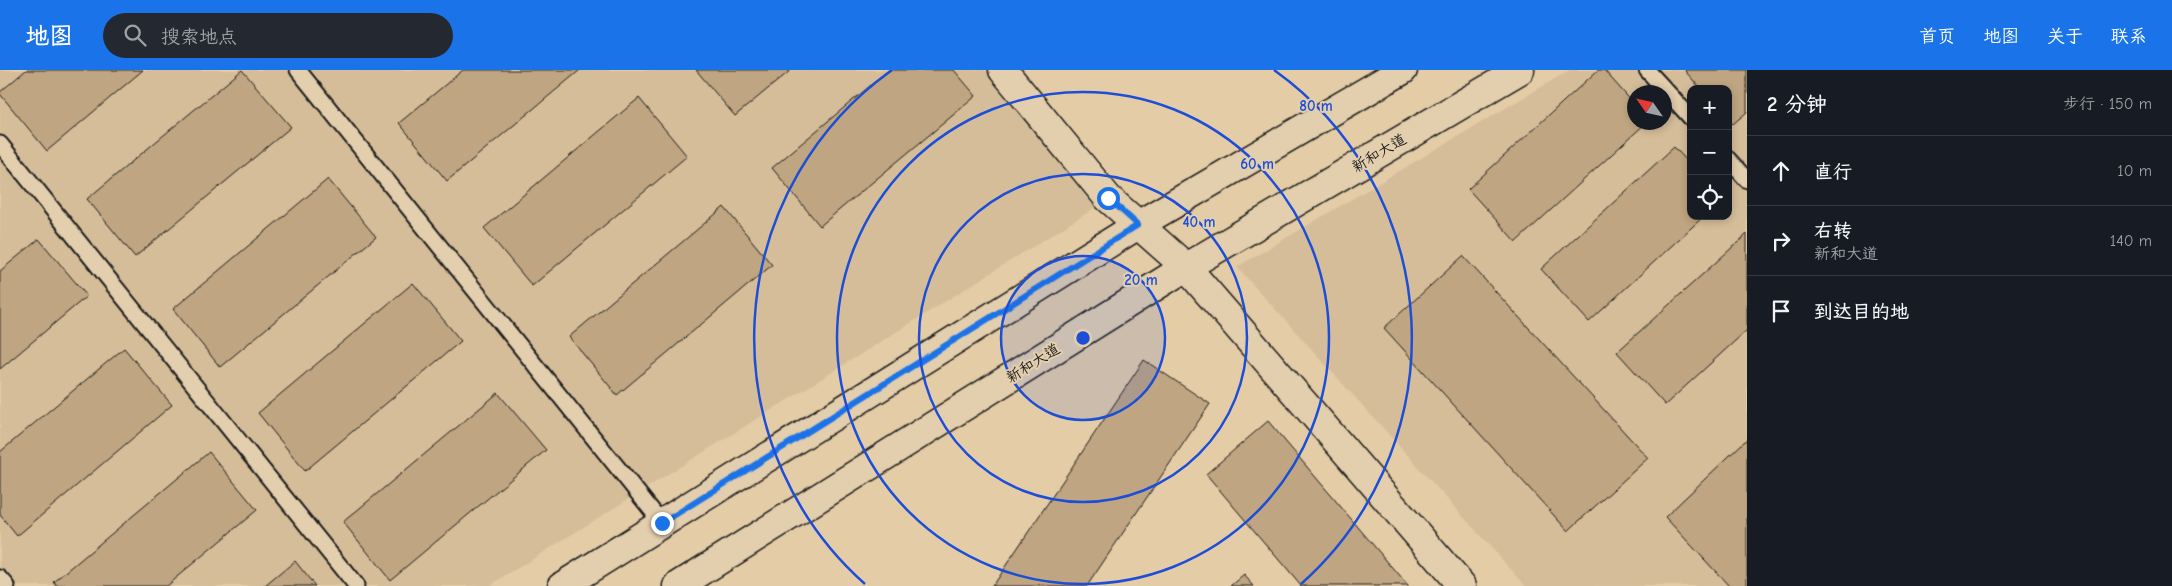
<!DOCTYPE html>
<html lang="zh">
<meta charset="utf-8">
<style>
:root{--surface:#171b24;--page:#242831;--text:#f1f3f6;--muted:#9ea1a6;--line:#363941;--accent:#1a73e8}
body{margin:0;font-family:"Comic Neue","LXGW WenKai TC",sans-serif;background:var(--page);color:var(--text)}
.controls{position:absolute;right:15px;top:15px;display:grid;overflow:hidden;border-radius:10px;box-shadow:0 2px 8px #0003}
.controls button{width:45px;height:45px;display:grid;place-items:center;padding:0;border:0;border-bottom:1px solid var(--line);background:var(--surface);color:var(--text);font:25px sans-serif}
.compass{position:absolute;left:1627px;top:15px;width:45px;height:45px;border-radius:50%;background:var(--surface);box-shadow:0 2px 8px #0003;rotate:304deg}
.stop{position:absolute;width:15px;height:15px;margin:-11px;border:4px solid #1a73e8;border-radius:50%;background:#fff}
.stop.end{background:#1a73e8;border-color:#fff;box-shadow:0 1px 5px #0008}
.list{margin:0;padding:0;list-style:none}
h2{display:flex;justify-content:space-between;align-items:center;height:65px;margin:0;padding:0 20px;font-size:21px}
h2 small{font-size:16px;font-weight:400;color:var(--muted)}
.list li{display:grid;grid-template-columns:32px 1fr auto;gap:15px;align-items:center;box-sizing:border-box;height:70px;padding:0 20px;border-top:1px solid var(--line)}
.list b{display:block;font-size:19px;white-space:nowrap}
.list p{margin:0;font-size:16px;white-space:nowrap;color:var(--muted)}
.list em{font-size:16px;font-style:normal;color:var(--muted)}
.icon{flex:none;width:28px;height:28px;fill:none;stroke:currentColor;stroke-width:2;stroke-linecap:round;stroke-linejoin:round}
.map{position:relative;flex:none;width:1747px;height:516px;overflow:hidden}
header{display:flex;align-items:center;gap:30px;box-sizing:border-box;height:70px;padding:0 25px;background:var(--accent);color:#fff}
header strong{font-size:24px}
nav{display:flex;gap:28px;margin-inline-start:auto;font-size:18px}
.search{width:350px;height:45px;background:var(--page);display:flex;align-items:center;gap:12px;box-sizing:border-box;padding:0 18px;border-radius:28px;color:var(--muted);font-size:19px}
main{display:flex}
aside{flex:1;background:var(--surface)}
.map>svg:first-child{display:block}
</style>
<header>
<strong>地图</strong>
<div class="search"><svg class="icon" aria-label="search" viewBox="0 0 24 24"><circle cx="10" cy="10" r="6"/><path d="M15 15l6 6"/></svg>搜索地点</div>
<nav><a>首页</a><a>地图</a><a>关于</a><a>联系</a></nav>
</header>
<main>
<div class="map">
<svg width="1747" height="516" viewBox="0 0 1747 516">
<rect width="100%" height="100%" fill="#e4cca7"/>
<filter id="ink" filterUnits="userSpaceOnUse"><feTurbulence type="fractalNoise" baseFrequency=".02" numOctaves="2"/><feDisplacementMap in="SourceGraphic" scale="10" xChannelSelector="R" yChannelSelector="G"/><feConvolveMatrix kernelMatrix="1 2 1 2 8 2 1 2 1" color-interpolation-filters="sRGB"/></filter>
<g filter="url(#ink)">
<path fill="#d5bd99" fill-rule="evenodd" d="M0,0H985L1098,136L489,516H0Z
M1570,0H1747V516H1526L1237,197ZM1691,19H1728V146H1691ZM1634,22H1664V52H1634Z"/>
<path fill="#bfa581" stroke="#1c1c1c" d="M26,0H143L47,81L0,24V22Z
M242,0L291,57L135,187L87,129Z
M463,0H580L447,111L399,53Z
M696,0H791L735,46Z
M889,0H954L976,26L820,156L772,98Z
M1598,0H1604L1634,34V52H1647L1516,172L1468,119Z
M1686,0H1747V42L1733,54L1728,49V19H1701L1685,1Z
M639,28L687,86L532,216L484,158Z
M1674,77L1691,95V146H1704L1589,252L1541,199Z
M328,109L376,167L220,297L173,239Z
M724,137L772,195L617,325L569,267Z
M1747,164V260L1665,335L1617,282Z
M39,169L87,226L0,299V201Z
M1463,186L1648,388L1568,461L1384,258Z
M413,213L461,271L305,401L258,343Z
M124,278L172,335L17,466L0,445V382Z
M1144,290L1210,334L1087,516H992Z
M498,323L546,380L390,510L343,452Z
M1268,351L1408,516H1301L1206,404Z
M1747,369V516H1729L1665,447Z
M209,382L257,440L166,516H57L54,512Z
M295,491L315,516H265Z
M1244,505L1254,516H1231Z"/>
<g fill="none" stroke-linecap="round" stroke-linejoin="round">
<defs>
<path id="lane" d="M298,0L662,453
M1647,0L1691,48
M0,74L356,516
M1728,89L1747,110
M0,508L7,516"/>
<path id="street" d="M1003,0L1108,128L1186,197L1462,516"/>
<path id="secondary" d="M562,516L1138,155L1403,0
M678,516L1186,197L1520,0"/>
</defs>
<use href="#lane" stroke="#1c1c1c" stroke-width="19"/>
<use href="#street" stroke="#1c1c1c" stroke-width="31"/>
<use href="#secondary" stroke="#1c1c1c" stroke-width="31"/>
<use href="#lane" stroke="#e3cead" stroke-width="15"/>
<use href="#street" stroke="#e3cead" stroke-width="28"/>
<use href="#secondary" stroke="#e3cead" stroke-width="28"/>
</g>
</g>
<g fill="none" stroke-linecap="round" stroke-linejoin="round" filter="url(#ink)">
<path stroke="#1a73e8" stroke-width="6" d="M662,453L1138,155L1108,128"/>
</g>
<circle cx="1083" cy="268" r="82" fill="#1d4ed8" fill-opacity=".12"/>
<g fill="none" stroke="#1d4ed8" stroke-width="2.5">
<circle cx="1083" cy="268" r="82"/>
<circle cx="1083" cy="268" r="164"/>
<circle cx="1083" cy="268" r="246"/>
<path d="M865 514A329 329 0 0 1 892 0M1274 0A329 329 0 0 1 1301 514"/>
</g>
<g text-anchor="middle" stroke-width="4" stroke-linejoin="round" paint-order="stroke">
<g font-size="15" fill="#1c1c1c" stroke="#e3cead">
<text transform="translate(1379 83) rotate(-31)" y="5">新和大道</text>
<text transform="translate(1033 293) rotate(-32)" y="5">新和大道</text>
</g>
</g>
<circle cx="1083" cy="268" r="8" fill="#1d4ed8" stroke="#e3cead" stroke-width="2.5"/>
<g font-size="15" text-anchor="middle" font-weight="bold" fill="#1d4ed8" stroke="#e3cead" stroke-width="4" stroke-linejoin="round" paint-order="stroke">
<text x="1316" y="41">80 m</text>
<text x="1257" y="99">60 m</text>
<text x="1199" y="157">40 m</text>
<text x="1141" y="215">20 m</text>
</g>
</svg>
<div class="controls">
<button>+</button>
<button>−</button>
<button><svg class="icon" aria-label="locate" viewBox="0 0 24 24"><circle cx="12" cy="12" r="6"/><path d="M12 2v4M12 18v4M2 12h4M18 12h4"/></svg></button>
</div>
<svg class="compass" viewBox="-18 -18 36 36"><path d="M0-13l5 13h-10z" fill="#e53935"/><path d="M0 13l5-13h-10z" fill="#9ea1a6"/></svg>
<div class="stop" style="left:1108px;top:128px"></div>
<div class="stop end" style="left:662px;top:453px"></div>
</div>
<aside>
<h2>2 分钟<small>步行 · 150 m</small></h2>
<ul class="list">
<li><svg class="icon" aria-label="ahead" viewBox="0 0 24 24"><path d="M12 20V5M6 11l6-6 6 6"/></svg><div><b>直行</b></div><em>10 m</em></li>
<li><svg class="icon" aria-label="right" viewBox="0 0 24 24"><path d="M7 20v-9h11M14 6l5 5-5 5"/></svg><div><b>右转</b><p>新和大道</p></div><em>140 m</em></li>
<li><svg class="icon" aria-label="arrive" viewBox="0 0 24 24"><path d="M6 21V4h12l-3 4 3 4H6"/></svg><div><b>到达目的地</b></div></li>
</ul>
</aside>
</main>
